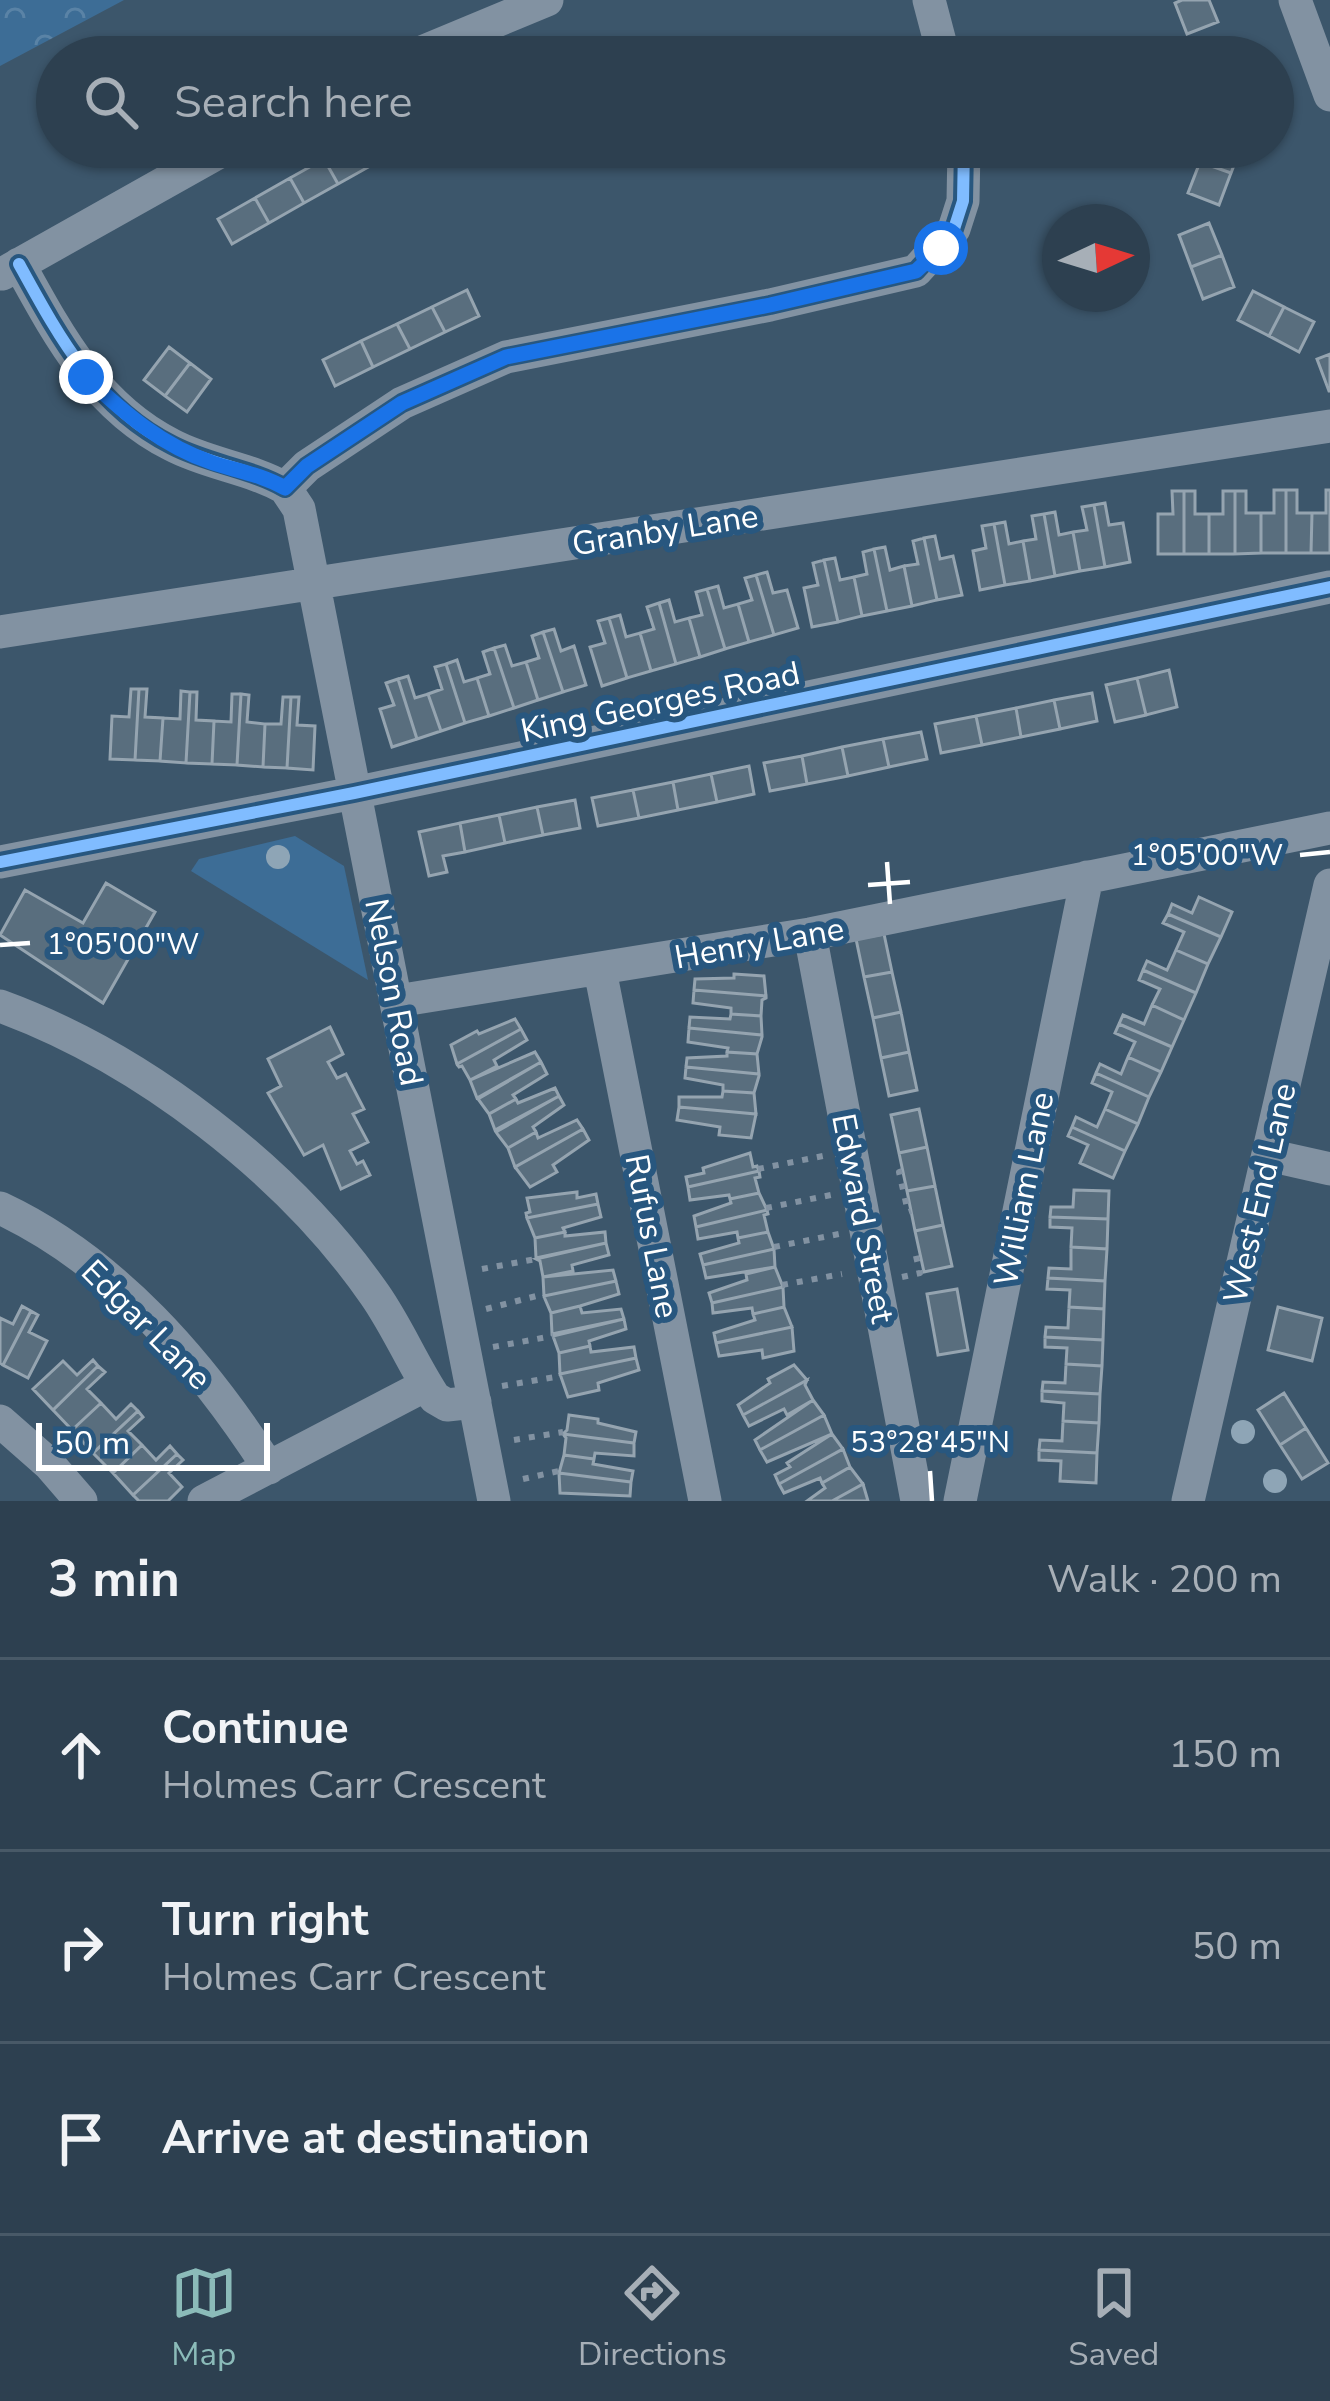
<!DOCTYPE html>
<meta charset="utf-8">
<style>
:root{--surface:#2d4050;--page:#354757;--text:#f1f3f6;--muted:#a7afb7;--line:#485967;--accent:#8bbbb9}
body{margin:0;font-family:"Nunito Sans",sans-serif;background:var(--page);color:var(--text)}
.compass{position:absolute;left:1042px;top:204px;width:108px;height:108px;border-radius:50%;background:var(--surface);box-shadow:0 3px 9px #0004;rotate:86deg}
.scale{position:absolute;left:36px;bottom:30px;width:234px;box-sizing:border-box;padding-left:12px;border:6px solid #fff;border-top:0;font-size:33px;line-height:42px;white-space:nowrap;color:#fff;-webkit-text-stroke:9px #28577f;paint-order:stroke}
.stop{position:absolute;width:36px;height:36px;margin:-27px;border:9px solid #1a73e8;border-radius:50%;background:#fff}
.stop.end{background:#1a73e8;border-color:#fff;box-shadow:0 3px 12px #0008}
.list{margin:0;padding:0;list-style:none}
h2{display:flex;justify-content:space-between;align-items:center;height:156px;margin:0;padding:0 48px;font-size:51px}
h2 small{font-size:39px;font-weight:400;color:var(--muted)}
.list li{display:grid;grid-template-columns:78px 1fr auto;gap:36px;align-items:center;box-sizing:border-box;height:192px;padding:0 48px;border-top:3px solid var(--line)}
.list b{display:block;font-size:45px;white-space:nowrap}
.list p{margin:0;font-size:39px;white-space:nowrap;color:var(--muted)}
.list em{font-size:39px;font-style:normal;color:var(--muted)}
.icon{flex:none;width:66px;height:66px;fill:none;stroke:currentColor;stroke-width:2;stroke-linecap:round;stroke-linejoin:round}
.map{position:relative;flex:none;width:1330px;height:1501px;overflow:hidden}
.search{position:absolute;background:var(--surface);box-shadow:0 3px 9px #0004;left:36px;right:36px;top:36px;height:132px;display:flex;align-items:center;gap:30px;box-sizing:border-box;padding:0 42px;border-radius:66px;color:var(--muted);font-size:45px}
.sheet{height:732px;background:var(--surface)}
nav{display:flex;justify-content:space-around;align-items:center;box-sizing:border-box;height:168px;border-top:3px solid var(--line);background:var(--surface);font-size:33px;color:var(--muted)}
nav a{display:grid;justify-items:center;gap:6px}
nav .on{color:var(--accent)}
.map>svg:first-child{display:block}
</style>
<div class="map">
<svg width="1330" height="1501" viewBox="0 0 1330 1501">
<defs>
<pattern id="forest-crowns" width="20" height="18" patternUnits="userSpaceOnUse" patternTransform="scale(3)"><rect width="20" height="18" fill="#3d6d96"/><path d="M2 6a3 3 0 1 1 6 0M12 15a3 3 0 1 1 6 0" fill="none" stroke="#5a83a6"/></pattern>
</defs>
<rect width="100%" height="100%" fill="#3c566b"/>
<path fill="#3d6d96" d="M295,836L344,866L368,980L191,871L199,859Z"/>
<path fill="url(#forest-crowns)" d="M0,0H124L0,66Z"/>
<path fill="#596e7e" stroke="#95a4b0" stroke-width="3" d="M1182,0H1209L1218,22L1187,34L1175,3Z
M1233,39L1240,57H1205L1203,51Z
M346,147H362L372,165L338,184L324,159Z
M1206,147H1241L1231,173L1200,162Z
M324,159L338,184L304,203L290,178Z
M1200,162L1231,173L1219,205L1188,193Z
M290,178L304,203L269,223L255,198Z
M255,198L269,223L232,244L218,219Z
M1209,223L1222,255L1191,267L1179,235Z
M1222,255L1234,287L1203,299L1191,267Z
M467,290L479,316L445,332L432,307Z
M1253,291L1284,307L1269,336L1238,320Z
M432,307L445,332L410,349L397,324Z
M1284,307L1314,322L1299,352L1269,336Z
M397,324L410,349L373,367L361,341Z
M361,341L373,367L335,386L323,360Z
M169,347L190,363L165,396L144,380Z
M1330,354V391H1329L1317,359Z
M190,363L211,379L187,412L165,396Z
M1274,490H1286V553H1261V513H1274Z
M1286,490H1297V513H1312L1311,553H1286Z
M1326,490H1330V553H1311L1312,513H1326Z
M1172,491H1184V554H1158V514H1173Z
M1184,491H1195V514H1209V554H1184Z
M1223,491H1235V554H1209V514H1223Z
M1235,491H1246V513H1261V553L1235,554Z
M1105,503L1109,525L1123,523L1130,562L1105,567L1094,505Z
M1094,505L1105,567L1080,571L1073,532L1087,530L1082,507Z
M1055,512L1059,535L1073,532L1080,571L1055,576L1044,514Z
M1044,514L1055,576L1030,581L1023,541L1036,539L1032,516Z
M1005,522L1009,544L1023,541L1030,581L1005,585L994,524Z
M994,524L1005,585L980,590L973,551L986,548L982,526Z
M935,536L940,559L953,556L962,595L937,600L924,538Z
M924,538L937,600L912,606L904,566L918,564L913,541Z
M885,547L890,570L904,566L912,606L887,611L874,549Z
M874,549L887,611L862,616L854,577L867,574L863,552Z
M835,558L840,580L854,577L862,616L838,622L824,560Z
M824,560L838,622L812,627L804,588L818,585L813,563Z
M767,572L773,593L787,590L798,628L774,635L756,575Z
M756,575L774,635L749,642L738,604L752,600L745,578Z
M718,586L724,608L738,604L749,642L725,649L707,589Z
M707,589L725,649L700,657L689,618L702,615L696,592Z
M669,600L675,622L689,618L700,657L676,664L659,603Z
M659,603L676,664L651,671L640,633L654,629L647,607Z
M620,615L626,637L640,633L651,671L627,678L609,618Z
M609,618L627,678L602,686L590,647L605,643L598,621Z
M554,629L561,651L574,646L586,685L563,692L543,632Z
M543,632L563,692L538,700L526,662L539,658L532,636Z
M505,645L512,666L526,662L538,700L514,708L494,648Z
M494,648L514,708L489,716L477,678L490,674L483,652Z
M457,660L464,682L477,678L489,716L465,723L446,664Z
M446,664L465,723L441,731L428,694L442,689L435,667Z
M1169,670L1177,707L1146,715L1137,678Z
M408,676L415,698L428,694L441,731L417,739L398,679Z
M1137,678L1146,715L1115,722L1106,685Z
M398,679L417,739L392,747L380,709L394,705L386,683Z
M131,689H139L135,760L110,759L112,716L129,717Z
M139,689H147L145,717L163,718L160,761L135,760Z
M181,691L190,692L186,763L160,761L163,718L180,719Z
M190,692H197L196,720L214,721L212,764L186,763Z
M1092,693L1097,721L1060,729L1054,700Z
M232,694H241L237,765L212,764L214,721L231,722Z
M241,694L249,695L247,722L265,724L263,767L237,765Z
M283,697H291L287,768L263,767L265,724H281Z
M291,697H299L297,725L315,726L313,770L287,768Z
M1054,700L1060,729L1021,737L1016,708Z
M1016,708L1021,737L982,745L976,716Z
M976,716L982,745L941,753L935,724Z
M921,732L927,759L889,767L883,739Z
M883,739L889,767L848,776L842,747Z
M842,747L848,776L807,784L802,756Z
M802,756L807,784L770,791L764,763Z
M749,766L754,794L717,802L711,774Z
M711,774L717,802L678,810L673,782Z
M673,782L678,810L639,818L633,790Z
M633,790L639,818L598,826L592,798Z
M575,800L580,828L543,835L537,807Z
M537,807L543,835L505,843L499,815Z
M499,815L505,843L465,852L460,823Z
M460,823L465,852L443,856L447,872L429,876L419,832Z
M106,883L155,912L103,1003L0,935L25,890L83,923Z
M1199,897L1232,912L1221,937L1168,914L1172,904L1192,913Z
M1168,914L1221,937L1208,964L1176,950L1184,932L1163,923Z
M884,934L892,972L864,977L856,939Z
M1176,950L1208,964L1196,993L1143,970L1147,961L1167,970Z
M1143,970L1196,993L1184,1020L1152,1005L1160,989L1139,980Z
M892,972L901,1012L873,1018L864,977Z
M734,974L764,976L766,996L694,990L695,979L734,978Z
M694,990L766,996V998L762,1000L761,1016L731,1014V1008L693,1003Z
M1152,1005L1184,1020L1172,1047L1119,1024L1123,1015L1144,1024Z
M901,1012L909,1052L881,1058L873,1018Z
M731,1014L761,1016L762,1035L689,1028L690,1017L730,1019Z
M515,1019L521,1029L457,1064L451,1045L477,1031L479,1034Z
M1119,1024L1172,1047L1161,1072L1128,1057L1135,1042L1115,1033Z
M330,1027L343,1054L328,1062L337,1078L346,1074L364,1109L353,1114L368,1142L350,1151L357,1164L363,1161L370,1175L341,1189L323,1145L304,1155L268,1093L281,1086L268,1059Z
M689,1028L762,1035V1037L757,1054L727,1052L728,1048L688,1042Z
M521,1029L527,1040L494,1060L497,1066L470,1080L462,1066L459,1067L457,1064Z
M535,1052L541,1062L477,1098L470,1080Z
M727,1052L757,1054L759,1074L686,1067L687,1058L727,1056Z
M909,1052L917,1090L889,1096L881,1058Z
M1128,1057L1161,1072L1149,1097L1096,1073L1100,1064L1121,1074Z
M541,1062L547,1074L513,1095L516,1099L489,1114L478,1099Z
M686,1067L759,1074V1076L754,1093L723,1091V1085L685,1078Z
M1096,1073L1149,1097L1138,1124L1105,1109L1112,1092L1092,1083Z
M555,1088L559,1096L495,1130L489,1114L516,1099L518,1103Z
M723,1091L754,1093L756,1114L679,1107V1097H722Z
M559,1096L564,1105L533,1127L536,1132L508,1148L498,1135L496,1132Z
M679,1107L756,1114L751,1138L719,1135L720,1127L677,1120Z
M919,1109L927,1147L899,1153L891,1115Z
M1105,1109L1138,1124L1125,1151L1072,1127L1076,1117L1097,1127Z
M577,1120L583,1129L515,1167L508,1148L536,1132L538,1138Z
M1072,1127L1125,1151L1113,1178L1080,1163L1088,1145L1068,1136Z
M583,1129L589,1140L553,1165L557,1172L530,1187L515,1167Z
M927,1147L935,1186L907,1191L899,1153Z
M750,1153L753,1167L757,1166L759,1171L688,1187L686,1177L704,1173L703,1168Z
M759,1171L760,1177L755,1178L759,1193L730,1199L729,1195L690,1200L688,1187Z
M935,1186L943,1225L915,1231L907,1191Z
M1074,1190L1109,1191L1108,1219L1050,1217L1051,1207H1073Z
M577,1192V1198L596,1194L598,1204L527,1218L526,1213L530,1212L527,1198Z
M759,1193L767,1210L696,1227L694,1216L731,1203L730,1199Z
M598,1204L601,1217L563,1228L565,1232L535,1238L527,1218Z
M767,1210L768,1214L764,1215L768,1232L738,1238L737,1232L698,1239L696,1227Z
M1050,1217L1108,1219L1107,1249L1071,1247L1072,1228L1050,1227Z
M943,1225L952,1266L924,1272L915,1231Z
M565,1232V1236L605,1232L606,1243L536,1258L535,1238Z
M768,1232L774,1249L703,1265L700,1254L739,1243L738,1238Z
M606,1243L609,1255L572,1265L573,1271L543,1277L540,1261L536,1259Z
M1071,1247L1107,1249L1105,1281L1048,1278L1049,1268L1071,1269Z
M774,1249L775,1267L706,1278L703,1265Z
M775,1267L783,1287L712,1303L709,1293L747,1280L746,1274Z
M613,1270L616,1281L544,1296L543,1277Z
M1048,1278L1105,1281L1104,1309L1069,1307L1070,1290L1047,1289Z
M616,1281L619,1294L580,1306L551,1313L545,1299L544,1296Z
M783,1287L784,1307L753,1314L752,1308L713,1313L712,1303Z
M957,1289L968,1350L938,1355L927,1294Z
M22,1306L31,1311L3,1365L0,1363V1318L13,1324Z
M580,1306L582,1313L621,1309L624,1319L552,1334L551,1313Z
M784,1307L792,1327L716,1343L714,1333L755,1320L753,1314Z
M1069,1307L1104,1309L1103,1340L1045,1337L1046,1327L1068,1328Z
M1278,1307L1322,1318L1312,1361L1268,1350Z
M31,1311L38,1315L29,1332L47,1341L28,1378L3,1365Z
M624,1319L626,1329L589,1341L590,1346L559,1353L553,1336Z
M792,1327L794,1351L763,1358L762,1350L719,1356L716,1343Z
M1045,1337L1103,1340L1102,1366L1066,1364L1067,1348L1045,1347Z
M590,1346L591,1352L634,1347L636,1358L560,1374L559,1353Z
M636,1358L639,1370L598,1383L599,1390L568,1397L560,1374Z
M93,1360L98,1366L53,1410L33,1389L63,1361L77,1375Z
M1066,1364L1102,1366L1100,1394L1042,1391L1043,1382L1065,1383Z
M794,1365L807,1380L743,1415L738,1405L770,1383L768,1379Z
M98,1366L105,1372L87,1389L101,1403L72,1430L53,1410Z
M807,1380L805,1385L813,1400L787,1415L784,1409L749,1426L743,1415Z
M1042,1391L1100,1394L1099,1423L1063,1421L1064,1403L1042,1401Z
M1284,1393L1306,1428L1280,1445L1258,1410Z
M813,1400L824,1415L760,1450L755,1440Z
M101,1403L116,1419L131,1404L138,1411L93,1453L72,1430Z
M138,1411L143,1417L128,1431L142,1445L113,1473L93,1453Z
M569,1415L598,1419V1423L636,1432L634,1443L563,1434L567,1430Z
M824,1415L832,1434L767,1462L760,1450Z
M1063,1421L1099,1423L1097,1453L1039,1450L1040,1440L1062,1441Z
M1306,1428L1328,1463L1302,1479L1280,1445Z
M563,1434L634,1443V1456L595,1453L594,1459L564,1455L566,1438Z
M832,1434L843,1449L779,1484L775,1475L790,1467L787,1463Z
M142,1445L156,1460L170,1446L177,1454L133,1495L113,1473Z
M843,1449L850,1467L822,1483L820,1478L784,1493L779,1484Z
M1039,1450L1097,1453L1096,1483L1060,1481L1061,1461L1039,1460Z
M177,1454L183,1460L169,1473L182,1487L168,1501H139L133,1495Z
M564,1455L594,1459L593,1464L633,1471L631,1482L559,1473Z
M850,1467L863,1484L832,1501H807L825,1488L822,1483Z
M559,1473L631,1482L630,1496L560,1493Z
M863,1484L868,1501H832Z"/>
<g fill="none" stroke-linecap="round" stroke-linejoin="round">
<path stroke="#8292a2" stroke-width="6" stroke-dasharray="6 9" stroke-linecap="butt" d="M758,1169L823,1156
M902,1171L899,1172L908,1212L911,1211
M766,1208L831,1195
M774,1247L839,1234
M482,1269L536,1259
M902,1277L920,1273L915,1252L919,1251
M782,1285L842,1274
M486,1309L544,1294
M493,1347L553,1336
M502,1386L561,1376
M514,1440L563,1432
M523,1479L559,1471"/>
<path stroke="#8292a2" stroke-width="33" d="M929,0L944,57
M1295,0L1330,95
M410,57L547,0
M19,264C58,335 96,407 172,445C208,464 250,468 285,488L307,466L402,403L506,357L770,305L916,271L954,229L963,201L964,147
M2,274L228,147
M285,488L299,509L494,1501
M0,632L1330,426
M0,862L354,793L1330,587
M810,934L917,1501
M600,970L705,1501
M397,1001L810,934L1330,828
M0,1006C142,1058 289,1171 375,1295C398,1328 413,1365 435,1398L447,1405L475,1402
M1268,1155L1330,1169
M0,1208C115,1262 201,1363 269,1468
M0,1421L49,1464L81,1501
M204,1501L426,1385
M960,1501L1087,877
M1188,1501L1330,885"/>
<defs>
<path id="cycleway" d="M19,264C58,335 96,407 172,445C208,464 250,468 285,488L307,466L402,403L506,357L770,305L916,271L954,229L963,201L964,147
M0,862L354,793L1330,587"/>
</defs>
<use href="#cycleway" stroke="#28577f" stroke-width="20"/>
<use href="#cycleway" stroke="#80bcff" stroke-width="12"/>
</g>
<g fill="#8ea5b6">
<circle cx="278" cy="857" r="12"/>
<circle cx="1243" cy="1432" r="12"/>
<circle cx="1275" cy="1481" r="12"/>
</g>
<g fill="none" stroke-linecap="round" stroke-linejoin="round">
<path stroke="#1a73e8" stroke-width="15" d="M86,377C124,413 162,446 213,463C238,471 262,475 285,488L307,466L402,403L506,357L770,305L916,271L941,248"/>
</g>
<path fill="none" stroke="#fff" stroke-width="4.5" d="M1300,855L1330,852M887,862L890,904M868,885L910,882M0,945L30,943M930,1471L932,1501"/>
<g text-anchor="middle" stroke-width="12" stroke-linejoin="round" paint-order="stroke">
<g font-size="33" fill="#fff" stroke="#28577f">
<text transform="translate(665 529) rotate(-9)" y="12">Granby Lane</text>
<text transform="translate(660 701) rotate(-12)" y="12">King Georges Road</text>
<text transform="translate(759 942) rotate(-10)" y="12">Henry Lane</text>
<text transform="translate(395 992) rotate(79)" y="12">Nelson Road</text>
<text transform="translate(1023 1189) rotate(-79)" y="12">William Lane</text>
<text transform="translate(1259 1193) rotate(-77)" y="12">West End Lane</text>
<text transform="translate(864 1218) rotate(79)" y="12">Edward Street</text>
<text transform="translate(653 1236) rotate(79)" y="12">Rufus Lane</text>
<text transform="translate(147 1324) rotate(45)" y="12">Edgar Lane</text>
</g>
</g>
<g font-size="30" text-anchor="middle" fill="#fff" stroke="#28577f" stroke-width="12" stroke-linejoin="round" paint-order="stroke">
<text x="1207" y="865">1°05'00"W</text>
<text x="123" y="954">1°05'00"W</text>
<text x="930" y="1452">53°28'45"N</text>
</g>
</svg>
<svg class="compass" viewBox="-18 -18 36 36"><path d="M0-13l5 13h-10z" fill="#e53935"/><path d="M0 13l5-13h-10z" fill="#a7afb7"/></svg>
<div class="scale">50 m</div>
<div class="stop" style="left:941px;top:248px"></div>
<div class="stop end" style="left:86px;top:377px"></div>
<div class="search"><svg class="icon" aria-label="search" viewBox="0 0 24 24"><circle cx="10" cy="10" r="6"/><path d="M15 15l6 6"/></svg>Search here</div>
</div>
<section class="sheet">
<h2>3 min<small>Walk · 200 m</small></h2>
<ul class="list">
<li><svg class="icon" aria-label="ahead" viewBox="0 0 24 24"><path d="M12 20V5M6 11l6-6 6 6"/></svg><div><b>Continue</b><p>Holmes Carr Crescent</p></div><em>150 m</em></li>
<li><svg class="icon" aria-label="right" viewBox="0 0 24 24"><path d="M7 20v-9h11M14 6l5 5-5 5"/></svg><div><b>Turn right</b><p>Holmes Carr Crescent</p></div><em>50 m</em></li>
<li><svg class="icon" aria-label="arrive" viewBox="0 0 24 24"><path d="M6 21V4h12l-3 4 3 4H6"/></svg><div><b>Arrive at destination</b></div></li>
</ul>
</section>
<nav>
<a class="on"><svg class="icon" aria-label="map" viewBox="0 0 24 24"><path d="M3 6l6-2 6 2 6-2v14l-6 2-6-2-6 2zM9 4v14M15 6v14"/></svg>Map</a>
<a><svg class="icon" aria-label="directions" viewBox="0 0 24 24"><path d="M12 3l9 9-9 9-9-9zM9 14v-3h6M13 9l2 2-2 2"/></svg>Directions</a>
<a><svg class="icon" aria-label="saved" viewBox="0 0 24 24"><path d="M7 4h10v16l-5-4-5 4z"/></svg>Saved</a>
</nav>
